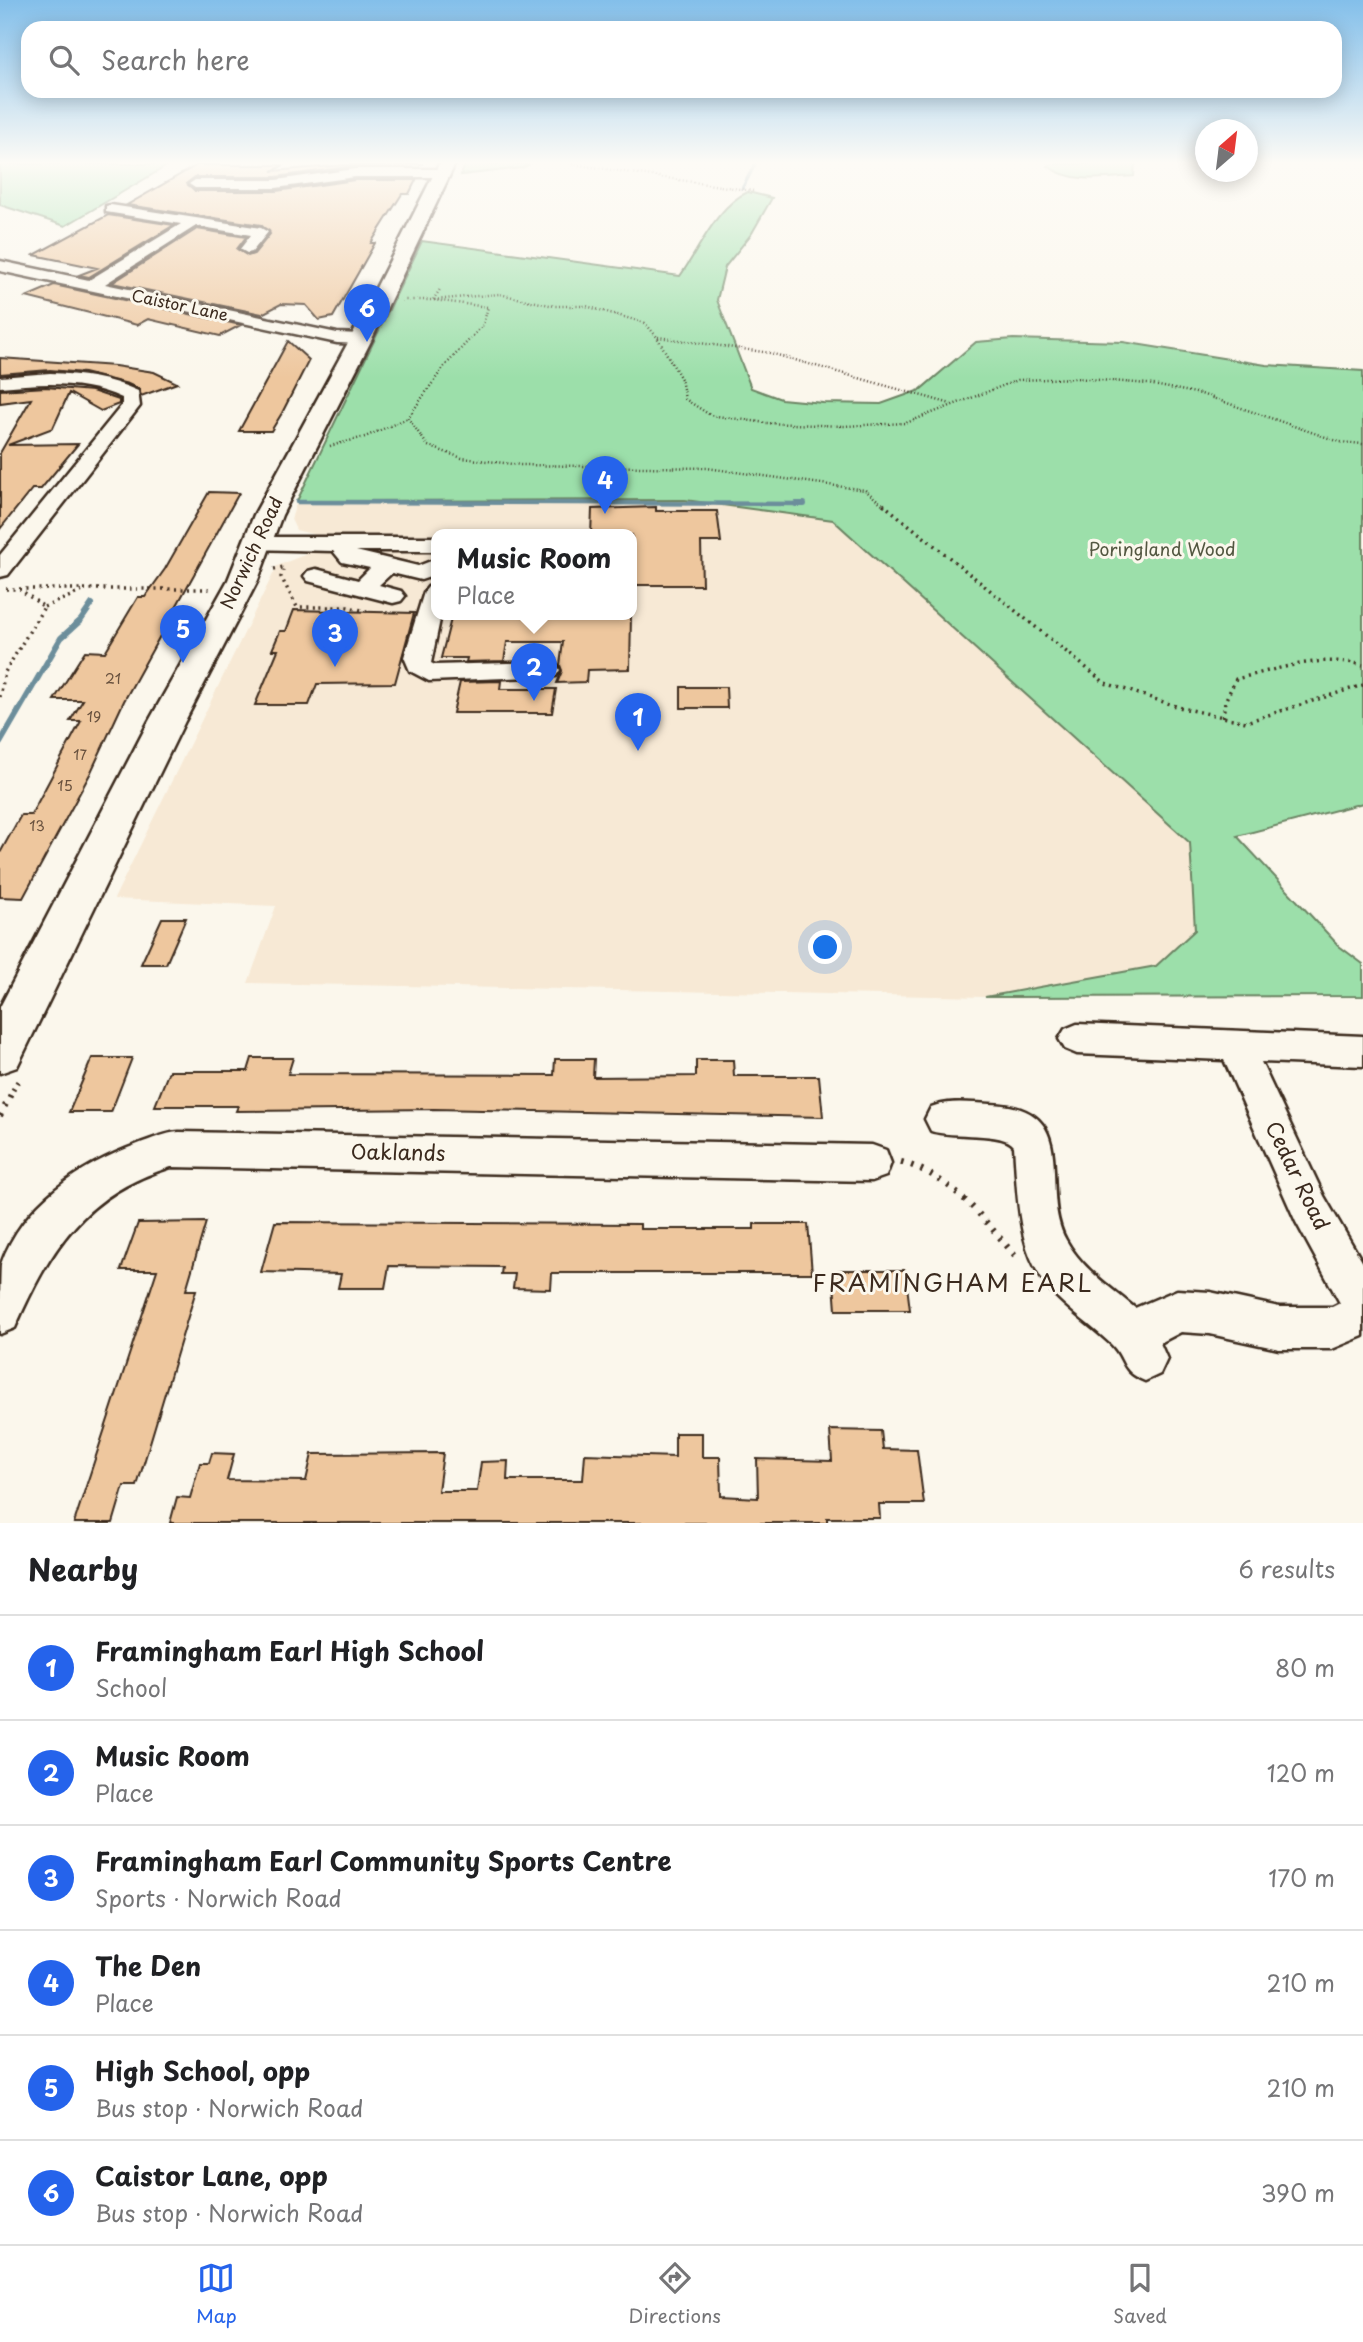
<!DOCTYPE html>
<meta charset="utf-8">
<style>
:root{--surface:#fff;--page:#f2f2f2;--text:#202124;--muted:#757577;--line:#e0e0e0;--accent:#2563eb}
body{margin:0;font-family:"Playpen Sans",sans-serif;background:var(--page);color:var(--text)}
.compass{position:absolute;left:1195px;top:119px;width:63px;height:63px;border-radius:50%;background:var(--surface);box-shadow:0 4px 18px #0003;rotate:28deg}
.you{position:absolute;left:826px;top:948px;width:24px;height:24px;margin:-18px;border:5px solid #fff;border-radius:50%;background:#1a73e8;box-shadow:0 0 0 10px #1a73e833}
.badge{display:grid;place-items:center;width:46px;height:46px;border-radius:50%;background:var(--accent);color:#fff;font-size:23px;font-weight:700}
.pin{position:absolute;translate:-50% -58px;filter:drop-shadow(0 2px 4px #0008)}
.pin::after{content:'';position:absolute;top:37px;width:24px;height:21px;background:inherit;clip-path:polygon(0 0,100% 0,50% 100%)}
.popup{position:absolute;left:431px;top:529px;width:206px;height:91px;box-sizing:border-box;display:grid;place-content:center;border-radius:14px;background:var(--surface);filter:drop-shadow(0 2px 5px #0005);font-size:23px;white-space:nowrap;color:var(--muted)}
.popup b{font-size:26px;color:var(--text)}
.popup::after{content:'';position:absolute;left:50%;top:100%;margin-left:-14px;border:14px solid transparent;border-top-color:var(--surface)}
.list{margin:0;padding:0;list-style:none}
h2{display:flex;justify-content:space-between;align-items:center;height:91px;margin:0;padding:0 28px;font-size:30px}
h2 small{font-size:23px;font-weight:400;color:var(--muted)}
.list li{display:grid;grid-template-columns:46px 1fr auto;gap:21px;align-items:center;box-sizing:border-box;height:105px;padding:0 28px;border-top:2px solid var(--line)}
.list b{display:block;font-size:26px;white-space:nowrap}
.list p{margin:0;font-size:23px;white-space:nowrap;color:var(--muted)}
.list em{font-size:23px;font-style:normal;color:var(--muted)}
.icon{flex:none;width:38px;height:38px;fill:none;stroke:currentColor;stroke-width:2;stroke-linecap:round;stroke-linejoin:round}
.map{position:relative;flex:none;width:1363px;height:1523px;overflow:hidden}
.search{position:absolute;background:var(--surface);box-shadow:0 4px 18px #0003;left:21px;right:21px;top:21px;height:77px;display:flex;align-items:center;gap:18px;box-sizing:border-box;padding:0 24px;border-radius:21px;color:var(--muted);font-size:26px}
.sheet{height:721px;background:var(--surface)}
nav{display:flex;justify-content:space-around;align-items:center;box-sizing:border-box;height:98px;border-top:2px solid var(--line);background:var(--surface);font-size:19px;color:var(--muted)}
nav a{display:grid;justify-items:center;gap:4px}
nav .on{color:var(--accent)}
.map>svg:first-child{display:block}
</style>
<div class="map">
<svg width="1363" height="1523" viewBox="0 0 1363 1523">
<rect width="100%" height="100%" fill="#fbf7ec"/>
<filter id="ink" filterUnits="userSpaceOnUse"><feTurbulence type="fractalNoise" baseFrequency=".0143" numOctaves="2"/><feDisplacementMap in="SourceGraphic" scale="14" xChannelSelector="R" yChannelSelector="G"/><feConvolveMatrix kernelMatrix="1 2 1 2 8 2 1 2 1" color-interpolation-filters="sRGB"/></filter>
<g filter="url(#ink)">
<path fill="#f7e9d5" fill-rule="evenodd" d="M685,500L833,520L1190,843L1363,964V996L985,997L248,983L276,906L114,899L277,566L304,555L316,535L296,530L291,519L297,501ZM436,535H632V615H436Z"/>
<path fill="#9cdfaa" stroke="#6c8464" stroke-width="2" d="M0,164H170L65,226L0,205Z
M465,164H530L522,168L461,175Z
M1051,164H1135L1134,176C1107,178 1070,184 1048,166Z
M748,192L772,198L752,233L725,267L717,300L751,388L781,399L823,403L881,404L920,390L976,342L1013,339L1123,342L1266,365L1363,371V803L1237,836L1339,946L1363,964V996L985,997L1156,966L1195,930L1190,843L833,520L685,500L297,501L422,241L680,276C699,250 717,205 748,192Z"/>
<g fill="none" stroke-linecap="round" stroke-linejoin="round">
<path stroke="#6c8e9b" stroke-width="3.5" d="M742,189L755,164"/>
<path stroke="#6c8e9b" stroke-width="4.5" d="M297,502L804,504"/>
<path stroke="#6c8e9b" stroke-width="6" d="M796,504H804
M0,743L61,638L81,620L92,604"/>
</g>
<path fill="#eec79e" stroke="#3b2a1e" stroke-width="2" d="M357,164H423L355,166L276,177H195L187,183L195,191H276L355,180H416L409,194H402L371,243H375L333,317L319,320L306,305L281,304L262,314L112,283L197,229L246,237L237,249L248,256L254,254L270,234L261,225L127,205L197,165H284L272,171Z
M108,215L174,225L89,277L79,275L97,268L34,255Z
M54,285L241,325L220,336L148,319L137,325L26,297Z
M288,341L309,360L282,413L271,431H239Z
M0,358L115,366L154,372L177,383L141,396L139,389L128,384L84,373L50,370L0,374Z
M46,387L92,391L119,400V404L101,411L69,393L53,428L8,445L78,444L41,489H32L0,529V453L31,399L0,403V390Z
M209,492L239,493L124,701L90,774L23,898L0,897V853L21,815H31L81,721H70L83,700H54L85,651L105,652L138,597H145L165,569Z
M656,507V511H717L721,542H701L702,585H632V535H591L592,509Z
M294,610L414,613L395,683L317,684L309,705H255L278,650H272L280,631H286Z
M452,615H631L630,669L587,670L586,682L557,683L562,671L560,665L563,642H507L504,661L466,662L467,658H441Z
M501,681L500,689H556L552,713H453L460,682Z
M681,687H726L727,708H681Z
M162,918H186L166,964H141Z
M92,1058H132L111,1112H69Z
M252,1058H293L288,1074L554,1075L555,1059H594L593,1077L696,1076V1060H733L734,1076H819L823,1117L434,1109L236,1111L238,1106H155L169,1071H248Z
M206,1222L186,1290H196L137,1486H124L113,1523H74L157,1270H121L138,1223Z
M275,1222L640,1224V1229H754V1224H808L812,1273H552L551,1289L513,1288L515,1274H501L502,1267L389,1266L385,1288H338L341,1274L261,1272Z
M833,1270H905L910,1310H836Z
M830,1430L881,1431L883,1449L917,1450L924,1504H879L880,1518H827V1523H170L177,1497L190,1498L200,1463H209L212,1453L234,1454L227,1480L306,1481L312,1454L443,1453L438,1491H477L481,1462L508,1461L507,1480H583L585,1454L675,1457V1433H702V1457H720L721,1496L758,1498L757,1459L832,1461Z"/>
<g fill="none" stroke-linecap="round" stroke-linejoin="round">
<defs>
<path id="minor" d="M355,169H443L449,173L443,177H355L276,188H195L189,184L195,180H276Z
M111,205L261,228L268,232L252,252L247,253L240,249L251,235L196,226L105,284L337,333L361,334L369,339L361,344L337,343L0,271V261L89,280L181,224L106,212V206Z
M50,373C81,374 109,378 138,391L140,406L8,575L0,577V555L122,405V398C83,380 41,383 0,387V377Z
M258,537H436V551H356L418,566L436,559V575L421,580L392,573L379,585L401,591L405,596L401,601L393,603L308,581L304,576L308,571L316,569L358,580L370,568L342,562L333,551L250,549L247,544L250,539Z
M436,585V615H441L431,663L435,665L547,662L556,664L560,670L556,676L429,681L410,671L404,657L424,592L428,587Z
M1077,1024L1363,1036V1066L1261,1062L1324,1196L1363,1263V1336L1332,1349H1279L1210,1334L1181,1332L1160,1343L1167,1359L1160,1374L1145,1381C1119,1370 1127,1359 1110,1343C1092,1326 1071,1312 1054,1294C1016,1254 1018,1197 1014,1146C1004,1131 951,1138 931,1131L925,1119L931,1107C950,1100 969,1103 990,1104C1085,1107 1037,1187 1066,1240C1082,1269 1110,1287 1135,1308L1177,1290L1210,1292L1279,1307H1332L1340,1303L1296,1222L1224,1060L1077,1054L1065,1049L1059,1039L1065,1029Z
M179,1132L872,1145L886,1150L891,1163L886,1176L872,1181L171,1167C84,1193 49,1250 15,1328L0,1334C0,1314 0,1283 1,1264C23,1203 80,1165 138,1144C152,1139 165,1133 179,1132Z"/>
<path id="major" d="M439,164H455L372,339L282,515L258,580L185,721L17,1067L0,1073V1007L149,721L228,580L254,515L350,339Z"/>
</defs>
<use href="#minor" stroke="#3b2a1e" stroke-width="5"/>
<use href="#major" stroke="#3b2a1e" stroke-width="5"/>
<path stroke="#3b2a1e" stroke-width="2.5" stroke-dasharray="1 2.5" stroke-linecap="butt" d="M572,164L754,191
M402,300H433L441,288
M658,337L770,353L951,404
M330,446L365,437L408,418
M885,506L865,490L707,468L521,465L462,458L428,446L408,418L443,368L483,325L488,307L433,300L499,294L554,306H586L645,323L657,337L681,379L685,399L710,415L766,423L844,426L906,423L1018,380L1076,378L1148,384L1201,394L1340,442L1363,444"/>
<path stroke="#3b2a1e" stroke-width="3.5" stroke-dasharray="2 4.5" stroke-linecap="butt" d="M883,504L1105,683L1182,708L1246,722L1363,685
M274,569L284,567L281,577L297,607H348L367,611
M6,589H211
M44,607L85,590
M0,697L5,672L44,607L22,591
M1223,717L1225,701L1236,679C1278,669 1320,654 1363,665"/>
<path stroke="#3b2a1e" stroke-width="5" stroke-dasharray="2 6" stroke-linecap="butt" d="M13,1090L19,1079"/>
<path stroke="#3b2a1e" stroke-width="6" stroke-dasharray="2.5 8" stroke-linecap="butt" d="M0,1116L14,1088
M901,1162C954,1177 984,1220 1018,1259"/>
<use href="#minor" fill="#fbf7ec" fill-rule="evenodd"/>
<use href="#major" fill="#fbf7ec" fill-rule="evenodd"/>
</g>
</g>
<linearGradient id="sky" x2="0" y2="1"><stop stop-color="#83bfea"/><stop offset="0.43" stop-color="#fdfbf6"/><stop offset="1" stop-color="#fdfbf6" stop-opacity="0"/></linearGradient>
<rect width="1363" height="378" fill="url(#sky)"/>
<g text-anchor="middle" stroke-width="6" stroke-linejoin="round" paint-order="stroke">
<g font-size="14" fill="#68513e">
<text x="113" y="684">21</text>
<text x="94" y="722">19</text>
<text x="80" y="760">17</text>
<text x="65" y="791">15</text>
<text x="37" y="831">13</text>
</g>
<g font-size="16" fill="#3b2a1e" stroke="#fbf7ec">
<text transform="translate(180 305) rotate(12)" y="6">Caistor Lane</text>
</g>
<g font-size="18" fill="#535741" stroke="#fbf7ec">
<text x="1162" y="556">Poringland Wood</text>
</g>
<g font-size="18" fill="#3b2a1e" stroke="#fbf7ec">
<text transform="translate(252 553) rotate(-65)" y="6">Norwich Road</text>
</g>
<g font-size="21" fill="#3b2a1e" stroke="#fbf7ec">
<text transform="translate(398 1153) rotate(1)" y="7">Oaklands</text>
<text transform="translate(1297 1176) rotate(64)" y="7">Cedar Road</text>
</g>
<g font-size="24" letter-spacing="2" fill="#3b2a1e" stroke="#fbf7ec">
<text x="953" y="1292">FRAMINGHAM EARL</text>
</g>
</g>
</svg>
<svg class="compass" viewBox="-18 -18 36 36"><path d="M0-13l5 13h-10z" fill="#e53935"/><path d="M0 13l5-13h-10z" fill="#757577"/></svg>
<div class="you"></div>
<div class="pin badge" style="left:638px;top:751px">1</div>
<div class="pin badge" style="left:534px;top:701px">2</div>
<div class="popup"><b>Music Room</b>Place</div>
<div class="pin badge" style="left:335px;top:667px">3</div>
<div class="pin badge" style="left:605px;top:514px">4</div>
<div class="pin badge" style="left:183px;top:663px">5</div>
<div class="pin badge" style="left:367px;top:342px">6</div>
<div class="search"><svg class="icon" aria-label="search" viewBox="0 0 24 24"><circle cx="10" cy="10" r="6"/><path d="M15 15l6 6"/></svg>Search here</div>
</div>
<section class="sheet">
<h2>Nearby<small>6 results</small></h2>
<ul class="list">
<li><span class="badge">1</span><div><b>Framingham Earl High School</b><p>School</p></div><em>80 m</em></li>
<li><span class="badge">2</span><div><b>Music Room</b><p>Place</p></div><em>120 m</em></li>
<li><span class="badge">3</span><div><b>Framingham Earl Community Sports Centre</b><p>Sports · Norwich Road</p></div><em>170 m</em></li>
<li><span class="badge">4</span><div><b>The Den</b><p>Place</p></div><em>210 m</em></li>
<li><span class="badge">5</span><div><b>High School, opp</b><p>Bus stop · Norwich Road</p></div><em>210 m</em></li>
<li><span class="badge">6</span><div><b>Caistor Lane, opp</b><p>Bus stop · Norwich Road</p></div><em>390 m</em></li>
</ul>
</section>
<nav>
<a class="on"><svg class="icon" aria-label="map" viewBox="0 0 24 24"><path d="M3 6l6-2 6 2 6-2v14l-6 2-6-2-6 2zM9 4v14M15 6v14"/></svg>Map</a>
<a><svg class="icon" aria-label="directions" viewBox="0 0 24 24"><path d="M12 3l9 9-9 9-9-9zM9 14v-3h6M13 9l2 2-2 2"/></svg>Directions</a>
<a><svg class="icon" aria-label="saved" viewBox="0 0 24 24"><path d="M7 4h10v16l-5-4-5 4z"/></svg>Saved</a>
</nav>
